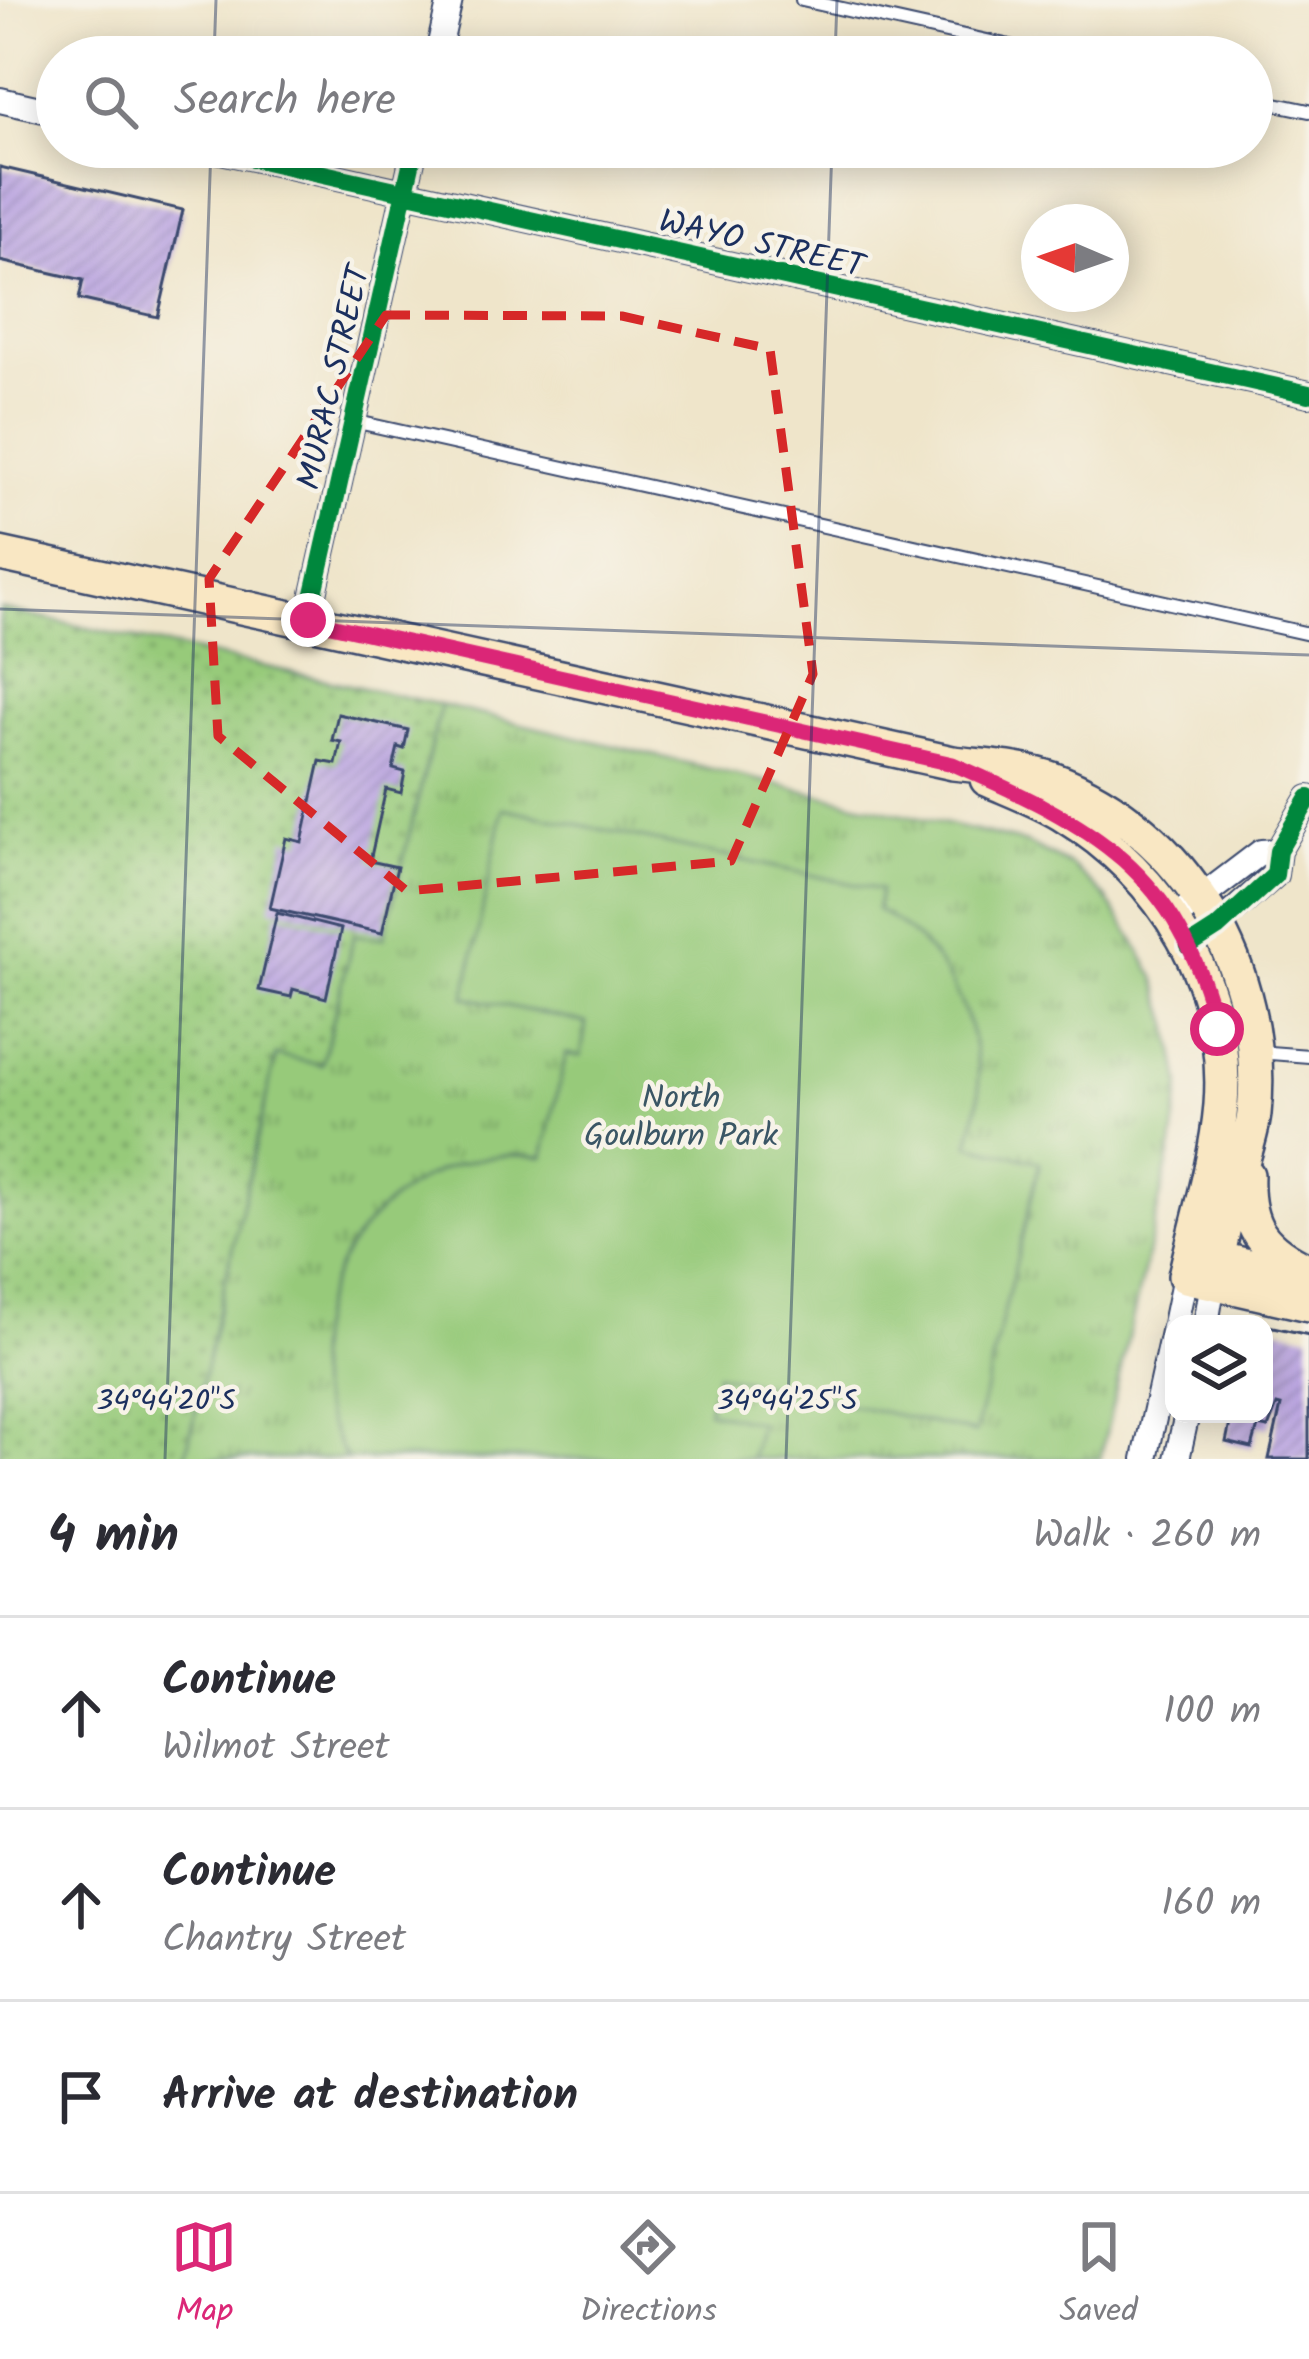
<!DOCTYPE html>
<meta charset="utf-8">
<style>
:root{--surface:#fff;--page:#f7f7f7;--text:#2b2b33;--muted:#7c7c81;--line:#e1e1e2;--accent:#db2777}
body{margin:0;font-family:Kalam,sans-serif;background:var(--page);color:var(--text)}
.controls{position:absolute;right:36px;bottom:36px;display:grid;overflow:hidden;border-radius:24px;box-shadow:0 6px 30px #0003}
.controls button{width:108px;height:108px;display:grid;place-items:center;padding:0;border:0;border-bottom:3px solid var(--line);background:var(--surface);color:var(--text);font:60px sans-serif}
.compass{position:absolute;left:1021px;top:204px;width:108px;height:108px;border-radius:50%;background:var(--surface);box-shadow:0 6px 30px #0003;rotate:272deg}
.stop{position:absolute;width:36px;height:36px;margin:-27px;border:9px solid #db2777;border-radius:50%;background:#fff}
.stop.end{background:#db2777;border-color:#fff;box-shadow:0 3px 12px #0008}
.list{margin:0;padding:0;list-style:none}
h2{display:flex;justify-content:space-between;align-items:center;height:156px;margin:0;padding:0 48px;font-size:51px}
h2 small{font-size:39px;font-weight:400;color:var(--muted)}
.list li{display:grid;grid-template-columns:78px 1fr auto;gap:36px;align-items:center;box-sizing:border-box;height:192px;padding:0 48px;border-top:3px solid var(--line)}
.list b{display:block;font-size:45px;white-space:nowrap}
.list p{margin:0;font-size:39px;white-space:nowrap;color:var(--muted)}
.list em{font-size:39px;font-style:normal;color:var(--muted)}
.icon{flex:none;width:66px;height:66px;fill:none;stroke:currentColor;stroke-width:2;stroke-linecap:round;stroke-linejoin:round}
.map{position:relative;flex:none;width:1309px;height:1459px;overflow:hidden}
.search{position:absolute;background:var(--surface);box-shadow:0 6px 30px #0003;left:36px;right:36px;top:36px;height:132px;display:flex;align-items:center;gap:30px;box-sizing:border-box;padding:0 42px;border-radius:66px;color:var(--muted);font-size:45px}
.sheet{height:732px;background:var(--surface)}
nav{display:flex;justify-content:space-around;align-items:center;box-sizing:border-box;height:168px;border-top:3px solid var(--line);background:var(--surface);font-size:33px;color:var(--muted)}
nav a{display:grid;justify-items:center;gap:6px}
nav .on{color:var(--accent)}
.map>svg:first-child{display:block}
</style>
<div class="map">
<svg width="1309" height="1459" viewBox="0 0 1309 1459">
<defs>
<pattern id="grass-dots" width="8" height="8" patternUnits="userSpaceOnUse" patternTransform="scale(3)"><rect width="8" height="8" fill="#97ca7a"/><path d="M2 2h.1M6 6h.1" fill="none" stroke="#7aa467" stroke-width="1.8" stroke-linecap="round"/></pattern>
<pattern id="park-tufts" width="24" height="20" patternUnits="userSpaceOnUse" patternTransform="scale(3)"><rect width="24" height="20" fill="#97ca7a"/><path d="M3 7l-1-3M5 7V3M7 7l1-3M15 17l-1-3M17 17v-4M19 17l1-3" fill="none" stroke="#7aa467"/></pattern>
<pattern id="building-hatch" width="6" height="6" patternUnits="userSpaceOnUse" patternTransform="scale(3)"><rect width="6" height="6" fill="#b59ee0"/><path d="M-1 1l2-2M0 6l6-6M5 7l2-2" fill="none" stroke="#9281b9"/></pattern>
</defs>
<rect width="100%" height="100%" fill="#f7f3e8"/>
<filter id="ink" filterUnits="userSpaceOnUse"><feTurbulence type="fractalNoise" baseFrequency=".00833" numOctaves="2"/><feDisplacementMap in="SourceGraphic" scale="24" xChannelSelector="R" yChannelSelector="G"/><feConvolveMatrix kernelMatrix="1 2 1 2 8 2 1 2 1" color-interpolation-filters="sRGB"/></filter>
<filter id="wash" filterUnits="userSpaceOnUse"><feTurbulence type="fractalNoise" baseFrequency=".004" numOctaves="4" result="noise"/><feDisplacementMap in="SourceGraphic" scale="48" xChannelSelector="R" yChannelSelector="G"/><feGaussianBlur stdDeviation="2.7" result="paint"/><feColorMatrix in="noise" values="0 0 0 0 0 0 0 0 0 0 0 0 0 0 0 0 0 1.4 0 .05"/><feComposite in="paint" operator="in"/></filter>
<g filter="url(#wash)">
<rect width="100%" height="100%" fill="#efe5ca"/>
<path fill="url(#grass-dots)" stroke="#597c6c" stroke-width="3" d="M0,609L441,705L384,939L354,935L322,1065L276,1056L185,1459H0Z"/>
<path fill="url(#park-tufts)" stroke="#597c6c" stroke-width="3" d="M441,705L1026,843L1072,866L1105,897L1132,937L1155,977L1170,1024L1181,1084L1172,1147L1100,1459H185L276,1055L322,1065L354,935L384,938Z"/>
<path fill="#97ca7a" stroke="#597c6c" stroke-width="3" d="M503,808L880,890L877,910C943,945 978,1016 979,1090C980,1107 972,1127 969,1145L1040,1162L975,1433L717,1374L708,1411L759,1423L751,1459H346C329,1427 313,1392 315,1354C321,1235 423,1141 543,1157L566,1054L581,1056L586,1023L465,997Z"/>
<g id="blocks">
<path fill="url(#building-hatch)" d="M0,167L183,210L158,317L79,299L83,280L0,261Z
M338,714L408,730L404,749L398,747L393,769L405,772L401,793L386,789L370,861L397,867L382,933L270,908L286,838L302,842L320,761L336,764L341,742L332,740Z
M277,913L341,929L326,998L293,989L291,997L259,990Z
M1264,1325L1309,1335V1459H1269L1281,1406L1277,1405L1268,1428L1258,1426L1252,1448L1226,1442L1232,1414H1264Z"/>
</g>
</g>
<g filter="url(#ink)">
<use href="#blocks" fill-opacity="0" stroke="#3b4a6e" stroke-width="3"/>
<g fill="none" stroke-linecap="round" stroke-linejoin="round">
<defs>
<path id="service" d="M802,0L1059,57
M1252,99L1309,111
M353,421L1309,634
M1256,1052L1309,1056"/>
<path id="minor" d="M437,57L450,0
M0,100L57,113
M203,147L1309,394
M308,620L415,147
M1186,909L1261,852L1278,851
M1206,935L1275,875L1278,851L1309,798
M1175,1324L1185,1276
M1206,1324L1213,1282
M1145,1459L1174,1327
M1177,1459L1187,1414"/>
<path id="secondary" d="M0,554L953,763C986,767 1021,768 1052,779C1186,829 1269,972 1254,1114C1251,1139 1242,1160 1235,1184C1225,1216 1219,1249 1213,1282
M987,779C1012,790 1039,800 1062,814C1164,876 1230,984 1221,1105C1216,1162 1198,1220 1185,1276L1309,1304
M1247,1175C1245,1227 1262,1249 1309,1271
M1200,1254L1301,1279"/>
</defs>
<use href="#service" stroke="#3b4a6e" stroke-width="16"/>
<use href="#minor" stroke="#3b4a6e" stroke-width="28"/>
<use href="#secondary" stroke="#3b4a6e" stroke-width="38"/>
<use href="#service" stroke="#fff" stroke-width="12"/>
<use href="#minor" stroke="#fff" stroke-width="24"/>
<use href="#secondary" stroke="#f9e7c3" stroke-width="33"/>
<defs>
<path id="cycleway" d="M203,147L1309,394
M308,620L415,147
M1189,946L1217,928L1275,875L1278,851L1309,798"/>
</defs>
<use href="#cycleway" stroke="#f7f3e8" stroke-width="26"/>
<use href="#cycleway" stroke="#00873e" stroke-width="18"/>
</g>
</g>
<g fill="none" stroke-linecap="round" stroke-linejoin="round" filter="url(#ink)">
<path stroke="#db2777" stroke-width="15" d="M308,620L953,764C1092,825 1179,870 1217,1029"/>
</g>
<path fill="none" stroke="#d62828" stroke-width="9" stroke-dasharray="24 15" stroke-linejoin="round" d="M386,315L622,316L770,349L813,674L731,861L407,891L218,736L209,579Z"/>
<path fill="none" stroke="#1b2f5e" stroke-width="3" stroke-opacity="0.45" d="M214,57L216,0M835,57L837,0M0,609L1309,655M165,1459L211,147M786,1459L832,147"/>
<g text-anchor="middle" stroke-width="9" stroke-linejoin="round" paint-order="stroke">
<g font-size="33" fill="#1b2f5e" stroke="#f7f3e8">
<text transform="translate(762 242) rotate(13)" y="12">WAYO STREET</text>
<text transform="translate(332 377) rotate(-77)" y="12">MURAC STREET</text>
</g>
<g font-size="33" fill="#3a5665" stroke="#f7f3e8">
<text x="681" y="1108">North<tspan x="681" dy="38">Goulburn Park</tspan></text>
</g>
</g>
<g font-size="30" text-anchor="middle" fill="#1b2f5e" stroke="#f7f3e8" stroke-width="9" stroke-linejoin="round" paint-order="stroke">
<text x="166" y="1410">34°44'20"S</text>
<text x="787" y="1410">34°44'25"S</text>
</g>
</svg>
<div class="controls">
<button><svg class="icon" aria-label="layers" viewBox="0 0 24 24"><path d="M12 4l9 5-9 5-9-5zM3 14l9 5 9-5"/></svg></button>
</div>
<svg class="compass" viewBox="-18 -18 36 36"><path d="M0-13l5 13h-10z" fill="#e53935"/><path d="M0 13l5-13h-10z" fill="#7c7c81"/></svg>
<div class="stop" style="left:1217px;top:1029px"></div>
<div class="stop end" style="left:308px;top:620px"></div>
<div class="search"><svg class="icon" aria-label="search" viewBox="0 0 24 24"><circle cx="10" cy="10" r="6"/><path d="M15 15l6 6"/></svg>Search here</div>
</div>
<section class="sheet">
<h2>4 min<small>Walk · 260 m</small></h2>
<ul class="list">
<li><svg class="icon" aria-label="ahead" viewBox="0 0 24 24"><path d="M12 20V5M6 11l6-6 6 6"/></svg><div><b>Continue</b><p>Wilmot Street</p></div><em>100 m</em></li>
<li><svg class="icon" aria-label="ahead" viewBox="0 0 24 24"><path d="M12 20V5M6 11l6-6 6 6"/></svg><div><b>Continue</b><p>Chantry Street</p></div><em>160 m</em></li>
<li><svg class="icon" aria-label="arrive" viewBox="0 0 24 24"><path d="M6 21V4h12l-3 4 3 4H6"/></svg><div><b>Arrive at destination</b></div></li>
</ul>
</section>
<nav>
<a class="on"><svg class="icon" aria-label="map" viewBox="0 0 24 24"><path d="M3 6l6-2 6 2 6-2v14l-6 2-6-2-6 2zM9 4v14M15 6v14"/></svg>Map</a>
<a><svg class="icon" aria-label="directions" viewBox="0 0 24 24"><path d="M12 3l9 9-9 9-9-9zM9 14v-3h6M13 9l2 2-2 2"/></svg>Directions</a>
<a><svg class="icon" aria-label="saved" viewBox="0 0 24 24"><path d="M7 4h10v16l-5-4-5 4z"/></svg>Saved</a>
</nav>
